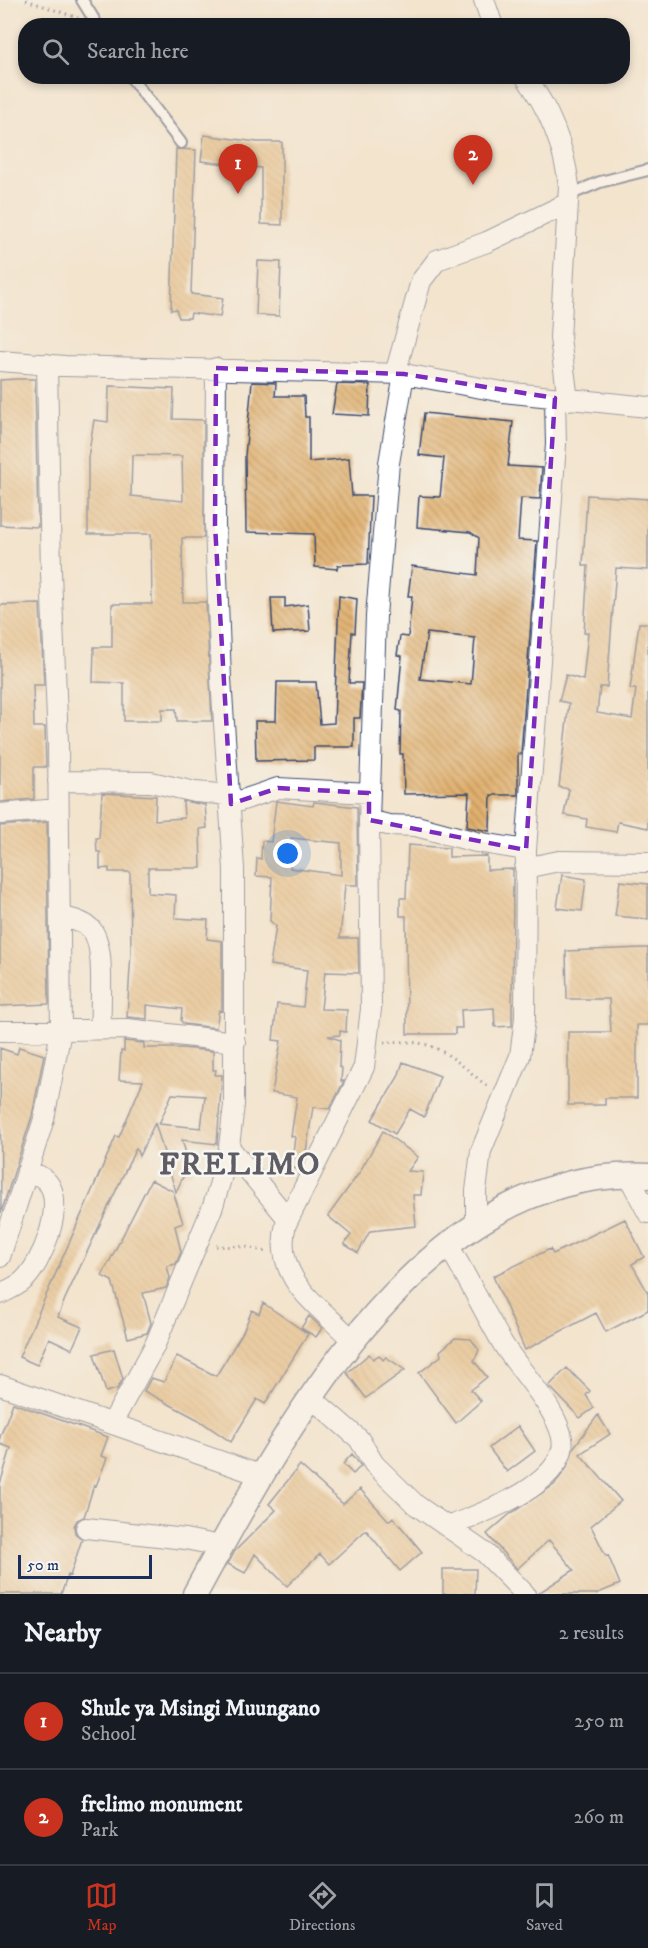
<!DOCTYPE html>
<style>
:root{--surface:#171b24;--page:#20242c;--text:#f1f3f6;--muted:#9ea1a6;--line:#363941;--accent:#c8321e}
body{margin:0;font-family:"IM FELL DW Pica",serif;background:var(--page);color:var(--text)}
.scale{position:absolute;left:18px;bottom:15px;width:134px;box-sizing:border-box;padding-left:6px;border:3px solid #1b2f5e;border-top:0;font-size:16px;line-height:21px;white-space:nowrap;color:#1b2f5e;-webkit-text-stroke:4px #f6f6f2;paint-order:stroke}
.you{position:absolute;left:288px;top:854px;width:21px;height:21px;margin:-15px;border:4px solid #fff;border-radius:50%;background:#1a73e8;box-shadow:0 0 0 9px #1a73e833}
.badge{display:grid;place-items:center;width:39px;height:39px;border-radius:50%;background:var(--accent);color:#fff;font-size:20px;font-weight:700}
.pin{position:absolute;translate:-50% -50px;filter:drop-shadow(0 2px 3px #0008)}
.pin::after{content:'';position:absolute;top:32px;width:21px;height:18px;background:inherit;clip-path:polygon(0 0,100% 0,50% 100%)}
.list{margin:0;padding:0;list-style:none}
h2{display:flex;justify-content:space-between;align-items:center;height:78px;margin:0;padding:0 24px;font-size:26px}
h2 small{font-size:20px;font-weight:400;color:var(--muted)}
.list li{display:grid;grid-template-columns:39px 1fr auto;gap:18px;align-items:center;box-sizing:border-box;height:96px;padding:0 24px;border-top:2px solid var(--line)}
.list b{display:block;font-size:22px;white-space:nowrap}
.list p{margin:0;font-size:20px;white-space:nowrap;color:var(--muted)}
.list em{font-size:20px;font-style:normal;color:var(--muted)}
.icon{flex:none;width:33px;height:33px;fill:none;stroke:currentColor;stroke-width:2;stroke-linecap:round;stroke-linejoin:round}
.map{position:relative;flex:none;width:648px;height:1594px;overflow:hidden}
.search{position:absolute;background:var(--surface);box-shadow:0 3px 9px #0003;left:18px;right:18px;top:18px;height:66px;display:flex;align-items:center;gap:15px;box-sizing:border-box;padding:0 21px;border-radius:24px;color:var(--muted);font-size:22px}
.sheet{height:270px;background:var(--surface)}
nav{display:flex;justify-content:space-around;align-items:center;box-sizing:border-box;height:84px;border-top:2px solid var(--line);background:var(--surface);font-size:16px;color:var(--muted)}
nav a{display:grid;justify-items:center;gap:3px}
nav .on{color:var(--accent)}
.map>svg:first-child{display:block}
</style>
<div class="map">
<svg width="648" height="1594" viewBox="0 0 648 1594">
<defs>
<pattern id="building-back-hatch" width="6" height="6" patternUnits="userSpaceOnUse" patternTransform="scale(1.5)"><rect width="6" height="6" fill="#e1b06d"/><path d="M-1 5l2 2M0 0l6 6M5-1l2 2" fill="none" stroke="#b6905d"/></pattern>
</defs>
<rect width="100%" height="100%" fill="#f6f6f2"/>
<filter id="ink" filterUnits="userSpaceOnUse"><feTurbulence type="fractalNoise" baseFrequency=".0167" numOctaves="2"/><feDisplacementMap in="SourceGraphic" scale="12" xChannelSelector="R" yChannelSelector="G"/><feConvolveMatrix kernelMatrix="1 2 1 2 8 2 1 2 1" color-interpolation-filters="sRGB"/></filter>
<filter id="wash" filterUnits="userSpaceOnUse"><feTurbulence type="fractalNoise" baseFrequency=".008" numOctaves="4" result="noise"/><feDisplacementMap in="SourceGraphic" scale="24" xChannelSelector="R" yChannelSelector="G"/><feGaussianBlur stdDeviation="1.35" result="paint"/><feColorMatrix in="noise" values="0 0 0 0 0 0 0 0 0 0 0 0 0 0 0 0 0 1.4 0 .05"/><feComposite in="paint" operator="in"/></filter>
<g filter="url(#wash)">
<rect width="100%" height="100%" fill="#f3e4cd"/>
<g id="blocks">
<path fill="url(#building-back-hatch)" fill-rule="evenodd" d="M204,135L257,142H282V225L261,224V168L201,161Z
M176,149L196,150L191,294L223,298L220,317L191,313L190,318H179L176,309L171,310Z
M258,261L281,262L279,316L256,315Z
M17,379H35L38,527L0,525V380Z
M252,382L276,383L275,396H304L305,417H309V462L349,458L352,496H371L368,564L338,565L337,569L315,567L314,534L246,532L245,456Z
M337,384L370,385L369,416L332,414Z
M109,386L174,389L173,419L204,420V538H182L183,602H206L212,721H177L176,709H162V721H124V683L93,682L94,647H112V604H152L151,534H88V458L94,420L108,422ZM132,455L182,456L183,501L131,496Z
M424,413L513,422L508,466L542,468L540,499L521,498L518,540L537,541L521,754H518V795H491L490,831L467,827L469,793L404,794L403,754H400L401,711L397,710L402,656L397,655L400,636L408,637L412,596H408L412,566L477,575L479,538L470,532L417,527L419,496L440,497L444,458L419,455ZM427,633L475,638L471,684L420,679Z
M587,495L648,499V570L616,568L607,687H600L597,713L632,719L636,689H630L639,623H648V828L618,822L616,832L586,827L587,819L564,815L569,789L559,787L569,703L559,701L566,675L583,680L588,633H584L588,566H583Z
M339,596L357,599L355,633L352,632L349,683H362L360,718H354V747H314V760L256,761L255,721H276L277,682H316L320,724L334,723Z
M271,598H285V607L308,604L310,631L273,633Z
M40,604L44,685H33L34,727H45L46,767H34V799L0,802V605Z
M102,793L156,796L155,820L184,818L183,801L205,805L207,828L200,829L201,868H148V893L176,895L175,918L208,920L207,939L222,941V1011L219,1010L216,1028L184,1024L181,1021L182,1009L147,1005V1019L127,1017L131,952L130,872H109V868L100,869V852H97L96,838H99Z
M276,801L313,806L314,802L357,807L358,885H345L340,938H358L359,973L325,972L321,1009L347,1010L346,1032L340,1031V1035L328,1036L340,1040L339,1067L342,1068L341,1081H344L330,1109L313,1107L305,1158L300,1169L291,1168L295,1137L291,1136L297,1097L272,1093L281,1041L273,1040L277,1004L303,1007L307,970L270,965L276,926L270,921L272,877L256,876L257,858L261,859L262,841L271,842ZM291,838L341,843V875L290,868Z
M47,822L49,1004L0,1006V826Z
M408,845L449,848V857L487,856V870L513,869L512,1026L495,1027L494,1008L461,1010L462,1028H455V1034H407L406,916H400V898H406Z
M562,875L586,879L582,911L557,908Z
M620,881L648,884V919L615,916Z
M642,948H648V1025H637V1098H605V1105H568V1032H611L609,999H567L566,951Z
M124,1041L144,1043V1048H182L213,1051V1070H216L215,1075H222L217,1144L182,1140L192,1173L184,1175L176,1192L155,1123L139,1156L136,1148L65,1299L58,1317L82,1327L72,1349L49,1338L37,1365L19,1357L116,1136L119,1137L143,1081L119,1080L121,1051H124ZM172,1094L205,1096L201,1128L159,1124Z
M19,1047L44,1055L32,1116L1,1213L0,1048L17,1054Z
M403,1062L440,1076L424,1117L410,1109L395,1134L372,1120L398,1077Z
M383,1131L418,1157L408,1171L423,1172L421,1195H413L416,1226L370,1231L358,1253L344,1244L351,1235L328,1216L359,1173Z
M151,1180L173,1191L183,1223L175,1226L181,1252L176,1264L167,1266L170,1278L166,1288L143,1293L151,1323L147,1333L128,1338L112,1281L102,1276Z
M625,1219L644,1257L632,1264L648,1293V1310L606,1332L596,1313L525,1350L493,1276L550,1249L553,1254Z
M263,1303L308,1334L265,1404L257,1399L231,1442L197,1419L144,1391L151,1378L164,1382L177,1356L216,1376L243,1332L252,1310L259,1314Z
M309,1316L322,1328L316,1337L301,1328Z
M455,1338L471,1339L479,1350L474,1361L487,1377L471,1390L481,1401L456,1423L419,1373L441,1356L440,1351Z
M114,1349L123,1379L117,1389L106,1392L94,1354Z
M369,1354L373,1359L379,1355L383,1360L386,1357L405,1370L366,1398L347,1373Z
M567,1368L590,1391L586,1395L594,1408L580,1418L549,1386Z
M13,1403L108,1437L101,1456L107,1458L96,1486L94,1485L84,1517L77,1520L74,1526L75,1533L82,1539L70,1576L68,1575L61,1594H0V1484L11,1448L0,1444V1437Z
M598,1415L610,1434L580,1454L621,1501L591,1526L606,1556L608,1555L620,1584L596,1594H537L574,1570L549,1540L517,1569L487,1534L510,1514L554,1485L566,1469L574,1447Z
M518,1426L535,1451L507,1472L489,1448Z
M352,1454L361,1466L353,1474L343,1464Z
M300,1465L343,1504L360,1489L389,1521L393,1517L422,1552L400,1571L366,1530L329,1564L320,1554L287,1586L255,1554L245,1573L228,1564L235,1551L276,1510L269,1504Z
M443,1569H476L475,1594H443Z"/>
</g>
</g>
<g filter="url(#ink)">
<use href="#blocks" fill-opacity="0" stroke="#3b4a6f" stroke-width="1.5"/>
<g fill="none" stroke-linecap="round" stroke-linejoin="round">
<defs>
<path id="service" d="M82,0L98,26
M130,76L181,143
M569,195L600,182L648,170"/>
<path id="minor" d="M484,0L493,26
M525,76C550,110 564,145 569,186L560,338L568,400
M0,361L65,366L404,374L503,392L648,407
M395,374L421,281L437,260L487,242L568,203
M58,781L151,782L195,792L231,795
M231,804L278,788L369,793
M0,814L58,809
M369,820L388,825L416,826L476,842L526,850
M525,868L559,861L648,862
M60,916C70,919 82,921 90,928C107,944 99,1005 101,1029
M0,1031L127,1029L235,1042
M229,1147L288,1219
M628,1175L648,1213
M476,1226V1191L481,1151L520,1056L525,1018L526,850L556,444L555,398
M0,1257L44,1119L61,1031L58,743L51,573L47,364
M0,1294C8,1290 18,1286 24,1280C42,1263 63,1209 50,1186C45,1177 36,1174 27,1171
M353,1341C319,1305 272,1279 286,1224L364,1067L371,1009L369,820L376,616L389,463L404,374
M0,1385L260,1475
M309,1401L321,1406L359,1439L374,1464L416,1505L485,1553L525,1594
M112,1423L154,1347L213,1206L228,1155L234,1105V869L221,679L215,525L216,368
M448,1527C481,1513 552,1490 562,1450C569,1421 518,1369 503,1344C484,1312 468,1278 448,1245
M86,1528L185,1539L221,1546"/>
<path id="tertiary" d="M195,1594C286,1427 425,1164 648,1176"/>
</defs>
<use href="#service" stroke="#3b4a6f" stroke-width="14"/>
<use href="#minor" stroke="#3b4a6f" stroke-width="22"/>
<use href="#tertiary" stroke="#3b4a6f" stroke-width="27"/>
<path stroke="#3b4a6f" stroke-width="3" stroke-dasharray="1.5 4.5" stroke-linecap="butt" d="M26,0L78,18
M384,1042C396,1042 411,1041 423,1044C447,1049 468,1071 487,1086
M216,1246L248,1247L266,1252"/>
<use href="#service" stroke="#fff" stroke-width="10"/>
<use href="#minor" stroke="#fff" stroke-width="20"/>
<use href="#tertiary" stroke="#fff" stroke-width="24"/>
</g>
</g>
<path d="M0 0H648V1594H0ZM216,368L404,374L555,398L526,850L369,820V793L278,788L231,804L215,525Z" fill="#f3e4cd" fill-opacity=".55" fill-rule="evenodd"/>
<path fill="none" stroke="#7b2cbf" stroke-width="4.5" stroke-dasharray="12 8" stroke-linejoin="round" d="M216,368L404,374L555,398L526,850L369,820V793L278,788L231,804L215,525Z"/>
<g text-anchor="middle" stroke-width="5" stroke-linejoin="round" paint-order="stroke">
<g font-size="32" font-weight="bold" letter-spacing="1.5" fill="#605c63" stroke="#f6f6f2">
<text x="240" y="1174">FRELIMO</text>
</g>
</g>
</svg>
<div class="scale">50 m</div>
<div class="you"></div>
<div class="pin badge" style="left:238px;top:194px">1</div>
<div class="pin badge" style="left:473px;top:185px">2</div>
<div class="search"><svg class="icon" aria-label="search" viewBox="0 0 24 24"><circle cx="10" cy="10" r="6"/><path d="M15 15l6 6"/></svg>Search here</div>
</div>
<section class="sheet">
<h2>Nearby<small>2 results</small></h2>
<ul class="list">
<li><span class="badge">1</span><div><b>Shule ya Msingi Muungano</b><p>School</p></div><em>250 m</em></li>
<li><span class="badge">2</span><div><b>frelimo monument</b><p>Park</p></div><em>260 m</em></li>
</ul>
</section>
<nav>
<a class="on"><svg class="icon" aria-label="map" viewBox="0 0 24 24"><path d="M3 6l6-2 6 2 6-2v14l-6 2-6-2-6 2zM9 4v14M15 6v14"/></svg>Map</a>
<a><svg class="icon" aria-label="directions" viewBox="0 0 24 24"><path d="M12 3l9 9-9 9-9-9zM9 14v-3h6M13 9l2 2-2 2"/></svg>Directions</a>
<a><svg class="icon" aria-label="saved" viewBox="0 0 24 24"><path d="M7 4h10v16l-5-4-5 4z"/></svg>Saved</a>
</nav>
